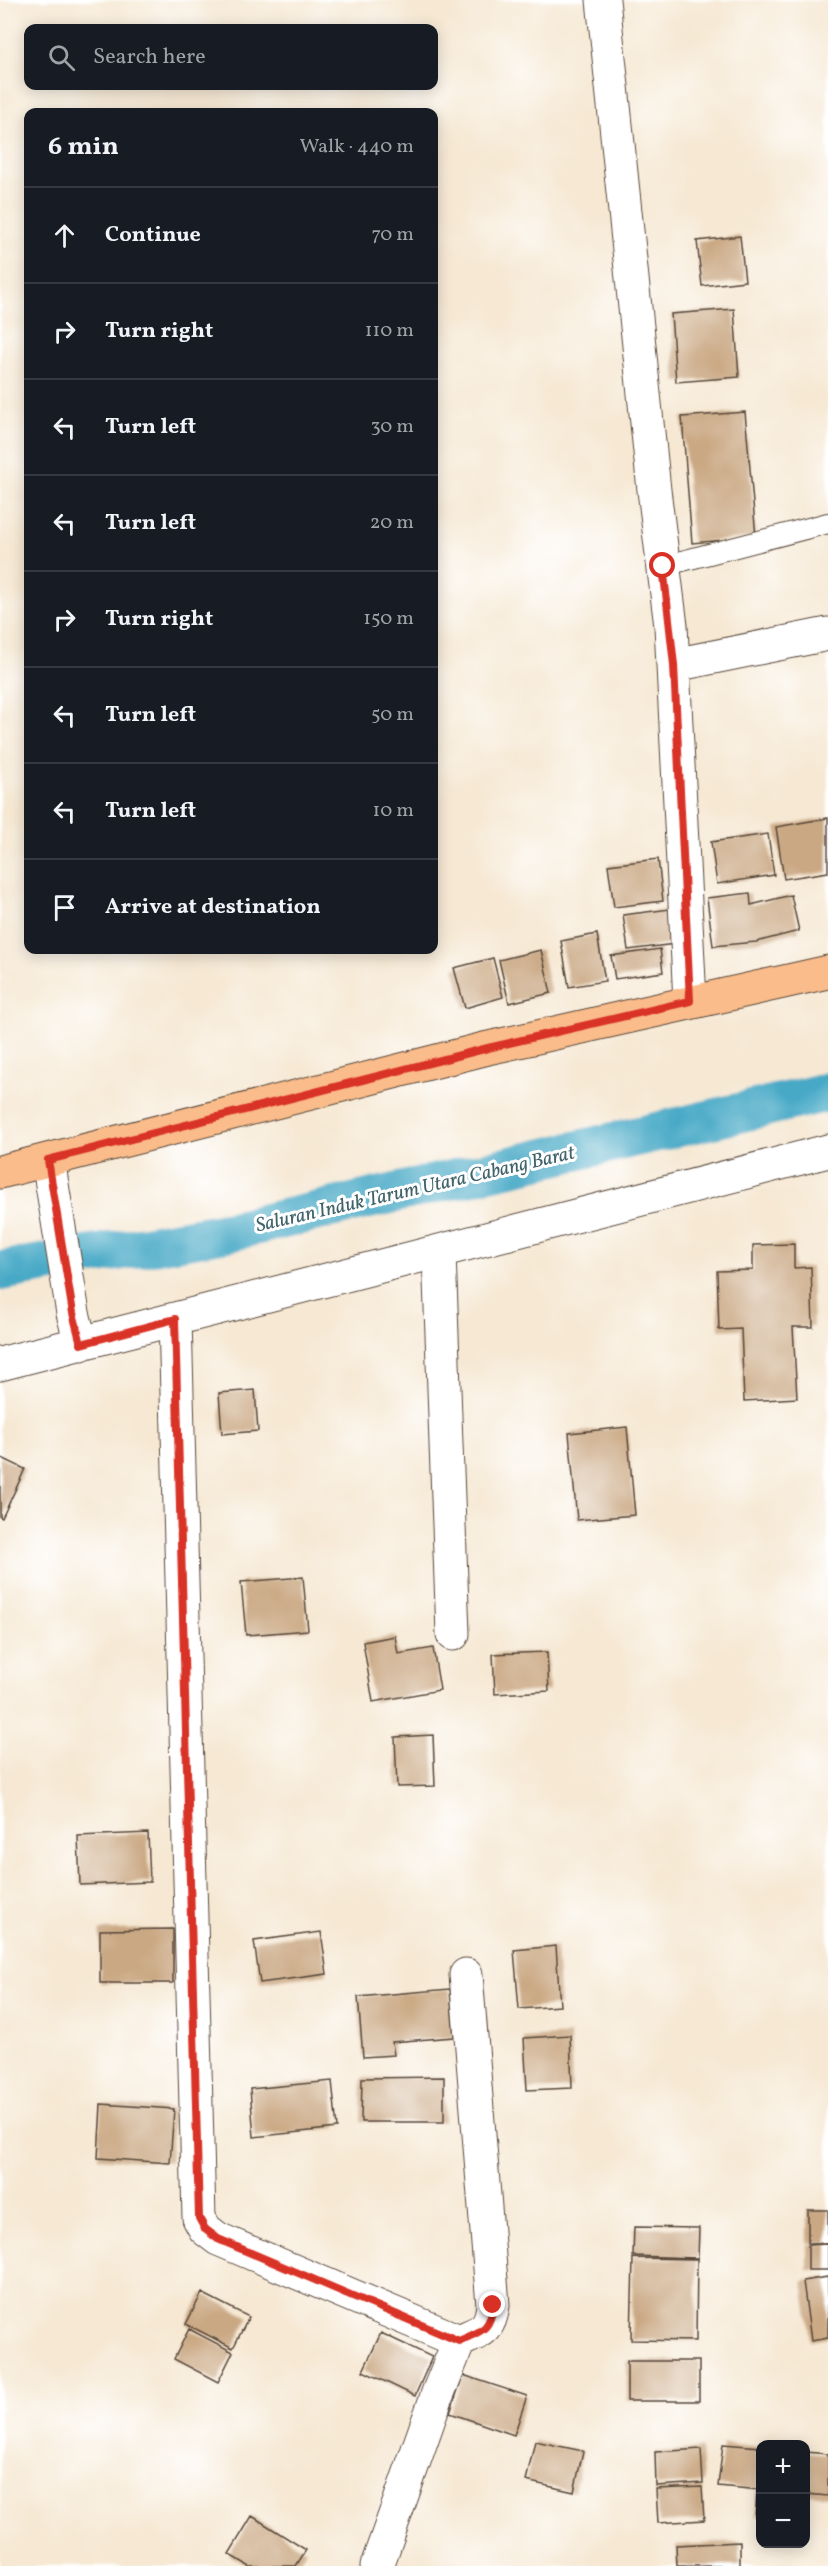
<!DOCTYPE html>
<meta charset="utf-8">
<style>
:root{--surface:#171b24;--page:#242831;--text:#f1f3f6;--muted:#9ea1a6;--line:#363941}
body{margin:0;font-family:Vollkorn,serif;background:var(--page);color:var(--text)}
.controls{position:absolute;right:18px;bottom:18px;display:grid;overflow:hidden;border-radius:12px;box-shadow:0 3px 15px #0003}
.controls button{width:54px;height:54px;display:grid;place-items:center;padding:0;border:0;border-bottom:2px solid var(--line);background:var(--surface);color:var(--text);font:30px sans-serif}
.stop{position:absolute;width:18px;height:18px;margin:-14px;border:4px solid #d93025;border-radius:50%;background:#fff}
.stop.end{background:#d93025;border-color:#fff;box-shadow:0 2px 6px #0008}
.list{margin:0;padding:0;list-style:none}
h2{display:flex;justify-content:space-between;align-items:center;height:78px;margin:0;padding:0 24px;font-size:26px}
h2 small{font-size:20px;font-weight:400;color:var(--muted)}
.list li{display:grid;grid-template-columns:39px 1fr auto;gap:18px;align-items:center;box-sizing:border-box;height:96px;padding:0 24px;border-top:2px solid var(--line)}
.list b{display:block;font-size:22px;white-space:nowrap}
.list em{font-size:20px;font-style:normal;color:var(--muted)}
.icon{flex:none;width:33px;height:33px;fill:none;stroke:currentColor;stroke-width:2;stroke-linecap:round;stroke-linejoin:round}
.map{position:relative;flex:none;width:828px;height:2566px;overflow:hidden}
.search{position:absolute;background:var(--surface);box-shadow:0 3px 15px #0003;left:24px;top:24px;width:414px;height:66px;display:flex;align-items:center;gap:15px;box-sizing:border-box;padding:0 21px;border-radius:12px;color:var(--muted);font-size:22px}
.panel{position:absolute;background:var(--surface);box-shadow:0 3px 15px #0003;left:24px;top:108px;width:414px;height:846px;border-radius:12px}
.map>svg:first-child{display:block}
</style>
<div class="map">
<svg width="828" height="2566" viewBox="0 0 828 2566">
<rect width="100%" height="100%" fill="#fff"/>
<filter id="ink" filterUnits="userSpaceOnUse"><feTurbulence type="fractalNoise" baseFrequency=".0167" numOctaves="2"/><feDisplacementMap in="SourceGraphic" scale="12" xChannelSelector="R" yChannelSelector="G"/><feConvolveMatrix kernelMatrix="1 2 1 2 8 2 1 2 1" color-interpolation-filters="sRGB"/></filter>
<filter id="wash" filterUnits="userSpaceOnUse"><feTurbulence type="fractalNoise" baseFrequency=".008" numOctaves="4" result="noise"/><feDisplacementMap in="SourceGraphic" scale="24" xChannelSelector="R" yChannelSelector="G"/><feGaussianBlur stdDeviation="1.35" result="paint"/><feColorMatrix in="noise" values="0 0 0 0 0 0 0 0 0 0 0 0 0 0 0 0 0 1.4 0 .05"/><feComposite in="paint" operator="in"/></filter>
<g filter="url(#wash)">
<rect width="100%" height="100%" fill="#f6e8d3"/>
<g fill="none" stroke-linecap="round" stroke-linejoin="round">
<path stroke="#47a9c6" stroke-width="40" d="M0,1271L232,1231L828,1092"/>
</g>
<g id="blocks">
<path fill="#caa883" d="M740,236L745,281L702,286L697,241Z
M734,309L739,377L676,382L671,314Z
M745,412L756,537L692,543L682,417Z
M828,818V872L784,879L776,827Z
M768,834L774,875L717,884L711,842Z
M658,859L663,901L614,907L608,865Z
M750,893L751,905L791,895L799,931L756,942L713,946L707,898Z
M670,909L675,944L628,950L623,915Z
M597,934L605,981L569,987L561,941Z
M660,949L663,972L615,979L611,956Z
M541,950L551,993L509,1003L499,960Z
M493,958L503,997L465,1008L454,968Z
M794,1244V1268L811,1267L813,1327H793L797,1398L744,1401L741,1329L719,1330L717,1271L753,1270V1245Z
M255,1390L258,1431L222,1434L219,1393Z
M627,1427L635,1515L577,1520L569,1433Z
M0,1457L25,1469L2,1518L0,1517Z
M303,1577L308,1630L246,1635L241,1582Z
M395,1636L398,1654L433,1648L440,1690L373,1702L363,1642Z
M547,1652L549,1691L495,1694L493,1654Z
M433,1735L435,1786L397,1787L395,1737Z
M148,1833L150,1882L80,1885L78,1836Z
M173,1929V1983H100V1930Z
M321,1932L327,1974L260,1983L254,1941Z
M556,1946L560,2006L519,2009L514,1950Z
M450,1989L454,2037L392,2042L394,2055L363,2057L358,1997Z
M570,2035L572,2088L527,2090L524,2038Z
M444,2077V2122H361L362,2078Z
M332,2081L337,2128L254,2137L250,2089Z
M101,2104L174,2109L170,2163L98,2158Z
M808,2210H828V2243H808Z
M634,2227L699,2228L698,2258L633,2256Z
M828,2244V2270H808V2245Z
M633,2258L697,2259L696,2341L631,2340Z
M828,2277V2338L811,2341L803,2281Z
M202,2293L249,2317L233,2348L186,2324Z
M189,2329L233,2352L218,2382L174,2359Z
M381,2333L432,2357L415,2396L363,2371Z
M627,2361H699V2401H627Z
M463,2375L527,2396L514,2435L450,2413Z
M535,2441L583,2451L574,2492L526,2481Z
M723,2444L760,2447V2490L718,2486Z
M701,2449L703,2483L656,2486L655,2452Z
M806,2452L828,2454V2496L806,2494Z
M702,2487L704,2520L658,2523L656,2489Z
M757,2492H760V2517H755Z
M252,2516L306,2550L296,2566H249L229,2554Z
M740,2542V2566H677L676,2545Z"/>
</g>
</g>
<g filter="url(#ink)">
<use href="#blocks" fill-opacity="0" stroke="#574639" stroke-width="1.5"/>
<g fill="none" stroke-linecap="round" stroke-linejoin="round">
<defs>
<path id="lane" d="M663,566L828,523"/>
<path id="street" d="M603,0L654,490L671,626L690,1001
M674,665L828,634
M48,1160L73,1313L81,1344
M439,1253L453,1634
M175,1319L199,2218L205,2229L218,2239L459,2341
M0,1364C276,1294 552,1223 828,1151
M377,2566L438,2393L459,2341C481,2331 490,2331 493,2305L466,1975"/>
<path id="primary" d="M0,1172L488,1048L828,972"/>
</defs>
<use href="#lane" stroke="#574639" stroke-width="22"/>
<use href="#street" stroke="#574639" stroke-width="35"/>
<use href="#primary" stroke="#574639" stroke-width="35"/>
<use href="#lane" stroke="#fff" stroke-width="20"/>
<use href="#street" stroke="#fff" stroke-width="33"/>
<use href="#primary" stroke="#f9bc8a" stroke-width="33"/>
</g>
</g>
<g fill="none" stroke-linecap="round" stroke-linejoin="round" filter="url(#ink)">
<path stroke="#d93025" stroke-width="8" d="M493,2305C490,2331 481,2331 459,2341L218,2239L205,2229L199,2218L175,1319L81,1344L73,1313L48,1160L488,1048L690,1001L674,665L663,566"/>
</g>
<g text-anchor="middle" stroke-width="6" stroke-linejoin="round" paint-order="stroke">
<g font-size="20" font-style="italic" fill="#40636a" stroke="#fff">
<text transform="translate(415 1188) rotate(-13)" y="7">Saluran Induk Tarum Utara Cabang Barat</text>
</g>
</g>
</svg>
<div class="controls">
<button>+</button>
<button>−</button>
</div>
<div class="stop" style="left:663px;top:566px"></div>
<div class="stop end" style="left:493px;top:2305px"></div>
<div class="search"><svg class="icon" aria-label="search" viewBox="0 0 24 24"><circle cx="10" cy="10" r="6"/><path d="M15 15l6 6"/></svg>Search here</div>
<section class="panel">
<h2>6 min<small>Walk · 440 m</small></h2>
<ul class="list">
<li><svg class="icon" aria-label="ahead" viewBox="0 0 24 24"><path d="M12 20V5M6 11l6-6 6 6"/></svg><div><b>Continue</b></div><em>70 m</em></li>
<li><svg class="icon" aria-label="right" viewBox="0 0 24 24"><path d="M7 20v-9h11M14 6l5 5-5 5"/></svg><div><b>Turn right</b></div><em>110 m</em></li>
<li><svg class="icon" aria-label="left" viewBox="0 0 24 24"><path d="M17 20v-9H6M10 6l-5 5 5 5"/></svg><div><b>Turn left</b></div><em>30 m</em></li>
<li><svg class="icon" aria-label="left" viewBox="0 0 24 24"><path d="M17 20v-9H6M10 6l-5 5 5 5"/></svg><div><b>Turn left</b></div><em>20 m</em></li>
<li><svg class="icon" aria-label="right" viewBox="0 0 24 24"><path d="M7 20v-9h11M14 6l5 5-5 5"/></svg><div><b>Turn right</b></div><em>150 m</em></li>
<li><svg class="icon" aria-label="left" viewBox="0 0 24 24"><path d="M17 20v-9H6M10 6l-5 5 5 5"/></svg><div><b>Turn left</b></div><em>50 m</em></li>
<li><svg class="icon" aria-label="left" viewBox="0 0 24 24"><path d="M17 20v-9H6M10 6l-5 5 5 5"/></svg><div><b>Turn left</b></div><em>10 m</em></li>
<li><svg class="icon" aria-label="arrive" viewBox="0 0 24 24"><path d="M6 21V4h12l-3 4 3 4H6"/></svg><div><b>Arrive at destination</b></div></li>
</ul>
</section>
</div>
